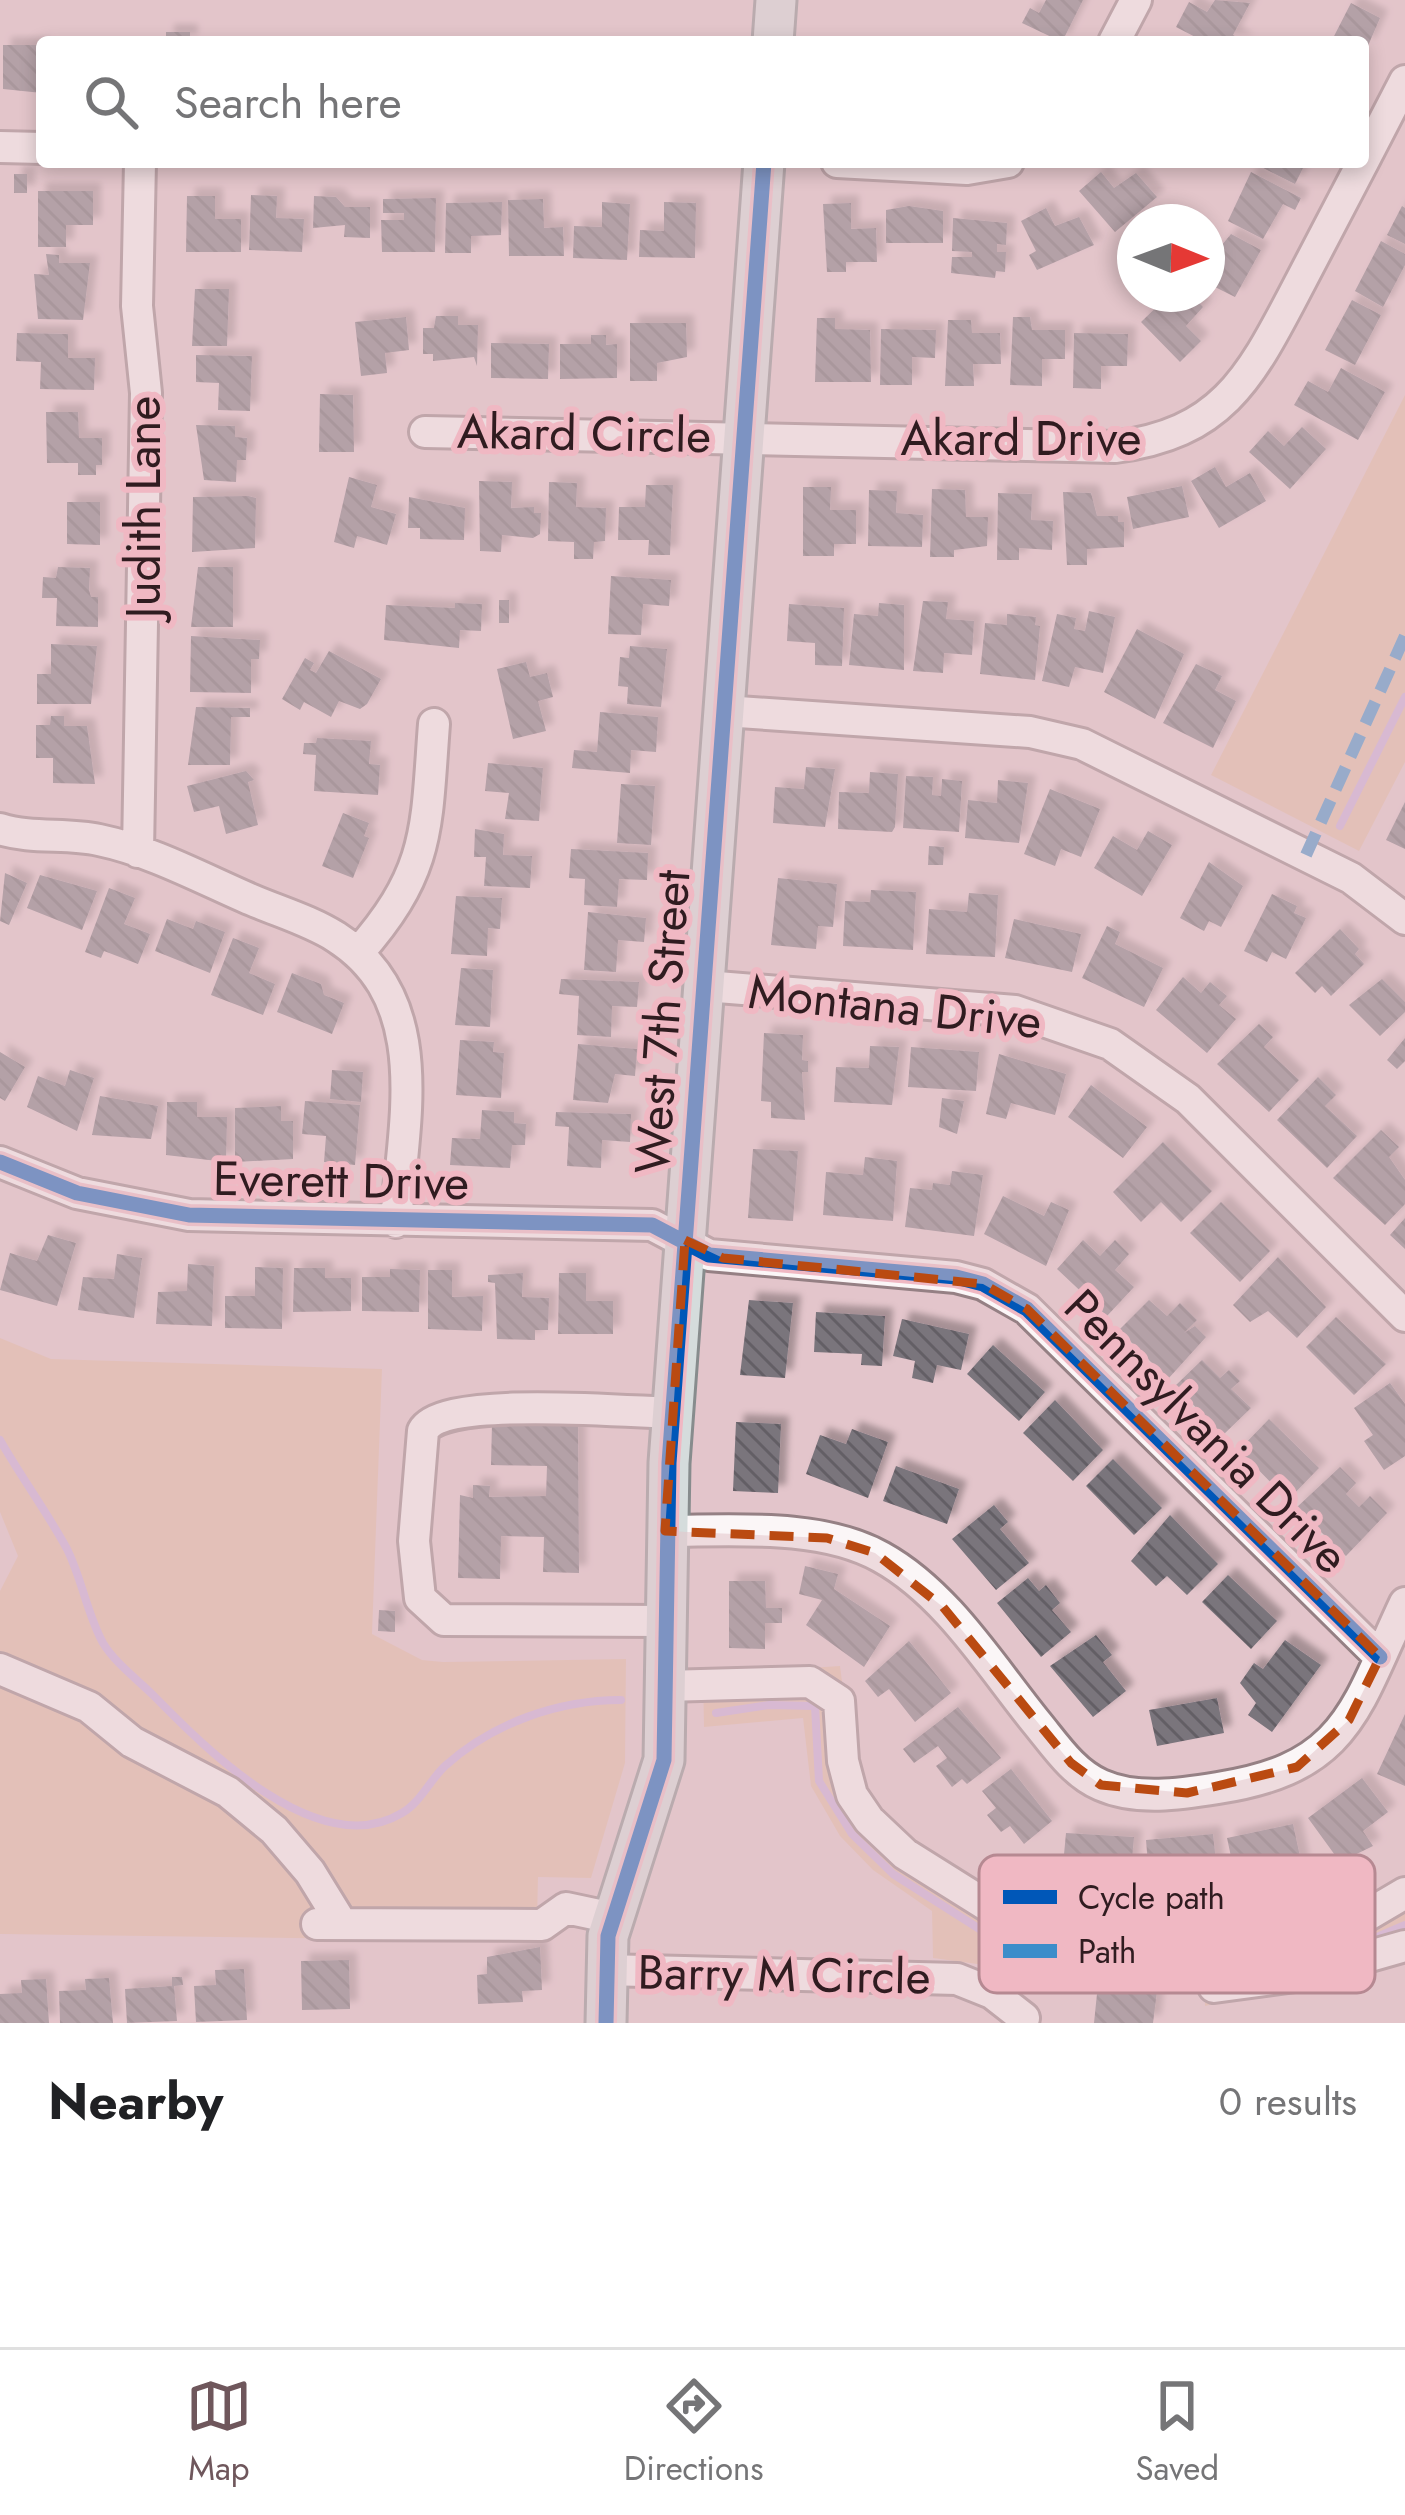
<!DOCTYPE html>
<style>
:root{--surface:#fff;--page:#f2f2f2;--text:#202124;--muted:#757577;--line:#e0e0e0;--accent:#6f575c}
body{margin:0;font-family:Jost,sans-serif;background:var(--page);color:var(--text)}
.compass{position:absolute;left:1117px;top:204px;width:108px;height:108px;border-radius:50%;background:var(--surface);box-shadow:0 6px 18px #0003;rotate:91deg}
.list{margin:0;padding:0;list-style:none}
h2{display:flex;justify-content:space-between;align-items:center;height:156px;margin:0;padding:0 48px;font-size:51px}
h2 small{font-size:39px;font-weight:400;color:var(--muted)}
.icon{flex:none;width:66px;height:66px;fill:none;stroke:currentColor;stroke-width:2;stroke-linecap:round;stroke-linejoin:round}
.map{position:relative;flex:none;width:1405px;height:2023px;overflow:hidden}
.search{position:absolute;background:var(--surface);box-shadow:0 6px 18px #0003;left:36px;right:36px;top:36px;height:132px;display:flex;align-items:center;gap:30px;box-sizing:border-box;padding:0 42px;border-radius:12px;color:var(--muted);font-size:45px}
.sheet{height:324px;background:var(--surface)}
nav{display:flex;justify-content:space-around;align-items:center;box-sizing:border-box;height:168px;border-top:3px solid var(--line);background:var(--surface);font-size:33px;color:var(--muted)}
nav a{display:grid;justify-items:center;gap:6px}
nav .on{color:var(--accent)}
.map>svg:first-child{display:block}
</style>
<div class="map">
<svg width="1405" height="2023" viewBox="0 0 1405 2023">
<defs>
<pattern id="building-back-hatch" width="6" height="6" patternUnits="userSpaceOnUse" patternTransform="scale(3)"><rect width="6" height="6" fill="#7a747c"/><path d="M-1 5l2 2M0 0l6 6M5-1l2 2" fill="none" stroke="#645e65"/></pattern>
<filter id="shadow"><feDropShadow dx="8" dy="-8" stdDeviation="3" flood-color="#0004"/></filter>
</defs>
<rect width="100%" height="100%" fill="#e3c5cb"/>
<path fill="#e2bba3" d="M1405,395V762L1359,851L1211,775Z
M0,1338L51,1359L382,1369L372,1634L422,1660L443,1662L626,1659L625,1763L591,1878L538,1877L537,1921L365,1939L0,1934V1591L18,1556L0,1512Z
M840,1666L852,1757L875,1804L913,1843L1047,1925L1129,1938L1236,1933L1316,1919L1405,1876V1956L1205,2006L1204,1984L1155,1986L1054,1970L1052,1980L1037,1972L933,1958L932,1911L873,1870L840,1836L811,1786L803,1718L704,1727L703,1675Z"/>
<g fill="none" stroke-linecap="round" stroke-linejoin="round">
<path stroke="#caaadc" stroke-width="8" d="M1340,826L1405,697
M0,1440C21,1477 47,1512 67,1549C82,1579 87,1614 103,1643C115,1663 137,1679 154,1696C206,1749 319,1863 402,1813C420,1803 430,1780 445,1766C493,1723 558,1700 621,1700
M716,1713L769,1705L815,1706L819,1781L852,1834L893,1874L1000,1942L1061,1959L1157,1973L1320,1956
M1363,1943L1405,1925"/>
</g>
<path fill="url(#building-back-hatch)" filter="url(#shadow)" d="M1046,0H1083L1062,42L1022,23L1030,8L1039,13Z
M1215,0L1250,3L1233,35L1247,42H1205L1176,27L1189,2L1207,12Z
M1351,3L1380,18L1367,48L1363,42H1331Z
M166,32H190V42H166Z
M3,45H42V93L3,89Z
M1251,162H1306L1295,184Z
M1101,172L1114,188L1136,173L1157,197L1115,232L1079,191Z
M1251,172L1301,198L1295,210L1283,204L1263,239L1228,221Z
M14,174H27V193H14Z
M38,191H93V225H66V247H38Z
M251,195L277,196L276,218L304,219L302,252L249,250Z
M187,196H215V219H241V252H186Z
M314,196L336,197L345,207H370V238L344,237L345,225L313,228Z
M436,198L435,252H382L381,220H404V213H383V199Z
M543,199L544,228L563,227L564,256H509L508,200Z
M502,202L501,235L471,236V253H445L446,203Z
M602,202L630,204L627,260L573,258L574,226L602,227Z
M664,202L696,203L695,258L639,257L640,230L664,231Z
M851,203V229L876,228L877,262H846V272H827L823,204Z
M909,206L943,211V243H886V210Z
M1402,206L1405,208V244L1387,235Z
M1046,208L1055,226L1079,217L1094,245L1037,270L1029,255L1036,251L1021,221Z
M953,218L1007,223L1006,245L997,244V252H1006L1005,272L996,271L995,278L951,273L952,257H972V252L952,251Z
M1231,234L1261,250L1235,297L1207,283L1217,260L1212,257Z
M1381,241L1405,254V265L1383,307L1355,291Z
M46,254L59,255V263H90L83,320L38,319L34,274L49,275Z
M195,289H229L227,346H192Z
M1170,294H1191L1203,307L1186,326L1201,341L1180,362L1141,322Z
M1352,300L1381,315L1355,365L1325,350Z
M436,316H458V325H478L477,366L474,357L433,361V354H423V328H434Z
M406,317L409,350L385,353L387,373L361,376L355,322Z
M1013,317H1030L1032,330H1065V359H1042V386L1010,385Z
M817,318H835V329L870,330L871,382H815Z
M948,320H971L972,333H1000L1001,364H973L974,386H945Z
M630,323H686L687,357L657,363V381H630Z
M881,329L936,330L935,358L912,357V385H880Z
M17,333L68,334V358H95L94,390L40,389L41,362L16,361Z
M1074,333L1128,334L1127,366H1101V389L1073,388Z
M591,335H606V345L617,344V378L560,379V344H591Z
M491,343L549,344L548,379L491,378Z
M196,355L252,356L250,411L218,410L219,383L196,382Z
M1341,368L1385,392L1358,440L1294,405L1308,381L1328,392Z
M320,394L353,395L354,452H319Z
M46,412H78L79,438H102V465H96V475H78V463H47Z
M196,425L235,426V437L247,438L246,460H237L236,482L204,480Z
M1302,427L1326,449L1290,489L1249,452L1268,431L1284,446Z
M1215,467L1226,487L1250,473L1266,501L1219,528L1191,481Z
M349,477L377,485L371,507L396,514L387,545L357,536L354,548L334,542Z
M479,481L512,482L511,508L534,507V513H541L540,534L533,538L502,535L501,552L480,551Z
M549,482L577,483L576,507L606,508L605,541L594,542L593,559H574V542L548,541Z
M646,485H673L670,555H648L649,540H618L619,507H645Z
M1182,486L1189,517L1133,529L1127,497Z
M803,487H831L830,510H856V544H834V556H803Z
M932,489L965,490L966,517H988L987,546L954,550V557H930Z
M869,490L897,491L896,513L923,515L922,547L868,546Z
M1063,492L1091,493L1097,516H1118V522H1124V547L1087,549V565H1067Z
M998,493L1032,494L1031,520L1053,521L1052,550L1019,548V560H997Z
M248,496L256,498L255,548L192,552L193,497Z
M409,497L465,508L464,540L420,539V528H408Z
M67,502H100V545L67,544Z
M58,567L90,568L89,590L91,597H98V627L56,626L57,598H42L43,577L56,578Z
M198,567H233V627H191Z
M611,576L671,580L669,606L643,604L641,635L608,634Z
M499,600H509V623H499Z
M923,601L948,602L946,619L974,621L972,655L944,653L943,673L913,671Z
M455,603L482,604L481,631L460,630L459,648L384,640L386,605L455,608Z
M879,603L904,605V670L849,665L854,614L878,616Z
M789,604L844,608L842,666L815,665V643L787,641Z
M1089,611L1115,617L1103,673L1075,667L1069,687L1042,681L1057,614L1076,618L1074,629L1085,631Z
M1007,614L1036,617L1035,625L1040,626L1035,680L980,674L985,623L1007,625Z
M1137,629L1184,654L1155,719L1104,692Z
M191,636L260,640L259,659H251V693L190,692Z
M51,644L97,646L91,704H37V674H51Z
M630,646L667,649L661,707L627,704L628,687L618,686L620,657L629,658Z
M329,651L381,679L367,704L360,709L339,701L331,717L304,702L300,710L282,699L305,658L314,663L310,670L316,673Z
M526,662L530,677L547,673L553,697L538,701L546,731L513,739L497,669Z
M1196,664L1222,676L1215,690L1236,701L1213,748L1163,723Z
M196,707L250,708V717H231L230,765H188Z
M600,712L658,717L656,752L631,750L630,773L572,768L574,750L597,752Z
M51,716H64V726H87L95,784L53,783V758H36V725H50Z
M317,738L371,741L369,764L380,765L378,795L314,791L316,755L303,754L304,743H316Z
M488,763L543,768L539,821L505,819L509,793L485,791Z
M806,767L835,769L825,827L773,823L775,787L804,789Z
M246,771L254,780L248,782L258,825L226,834L219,806L194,812L187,786Z
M870,772L898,774L895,827L892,832L838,829L839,792L869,793Z
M906,776L933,777L932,795L941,796L942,779L962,781L959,832L903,828Z
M998,780L1028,783L1019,843L965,838L968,800L997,803Z
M621,784L655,786L651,845L617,843Z
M1050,789L1100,809L1081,857L1061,849L1055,866L1024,854Z
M1405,802V849L1386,840Z
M343,813L369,823L364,836L369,838L353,878L322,866Z
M475,829L504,834L503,855L532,856L530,888L484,886L486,857H474Z
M1148,831L1172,845L1142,896L1094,868L1113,836L1137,850Z
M929,846L944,847L943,865H928Z
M571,849L648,853L647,880L619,879L617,907L584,905L585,879L569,878Z
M1209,862L1243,886L1221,927L1209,921L1204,931L1180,918Z
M5,873L27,883L9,925L0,921Z
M40,875L97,891L82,930L27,908Z
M778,878L837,884L833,927L818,926L816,949L771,945Z
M109,888L135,898L124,924L150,934L138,964L104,951L101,958L85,952Z
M871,890L916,892L913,950L843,946L845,901L870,902Z
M969,893L998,895L995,957L926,954L929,909L967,912Z
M1272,894L1297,906L1294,913L1306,918L1286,959L1272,952L1267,962L1244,951Z
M456,896L502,898L500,929L488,928L487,956L451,954Z
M588,912L646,918L644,942L618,940L616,972L584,970Z
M167,919L193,929L196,921L225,932L210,973L155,951Z
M1014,919L1081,934L1072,972L1005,958Z
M1107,926L1120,932L1115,944L1163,968L1144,1007L1082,978Z
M1340,929L1359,949L1355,954L1364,964L1331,996L1322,986L1315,993L1295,973Z
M233,938L259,948L249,973L275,984L263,1015L211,995Z
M461,968L493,970L490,1027L455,1025Z
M292,973L321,984L324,995L344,1003L332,1034L277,1012Z
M1183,977L1201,993L1210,982L1227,996L1219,1005L1236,1019L1207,1053L1156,1010Z
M561,979L639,982L637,1007L612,1006L611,1037L577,1035L579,996L559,994Z
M1382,979L1405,1002V1012L1380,1036L1349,1005Z
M1259,1024L1273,1037L1264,1047L1299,1080L1269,1112L1217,1064Z
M764,1033L803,1035L802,1060L808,1061V1072H802L805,1120L771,1118V1102L761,1101Z
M1405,1038V1061L1397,1069L1387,1060Z
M460,1040L494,1042L493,1052L504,1053L501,1098L456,1095Z
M578,1044L637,1049L635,1076L615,1074L608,1103L573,1100Z
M870,1046L899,1047L892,1105L834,1102L836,1067L869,1068Z
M911,1047L979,1052L976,1091L908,1087Z
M0,1052L25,1067L5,1101L0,1098Z
M999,1054L1066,1074L1055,1115L1011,1103L1006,1119L986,1114Z
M70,1070L94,1078L77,1131L27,1107L38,1076L65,1086Z
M332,1070L363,1072L361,1102L330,1099Z
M1318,1077L1336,1095L1325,1106L1357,1136L1327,1168L1277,1120Z
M1091,1085L1147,1127L1123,1158L1068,1117Z
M100,1096L158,1106L151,1139L92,1135Z
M942,1098L964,1101L957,1134L939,1127Z
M305,1101L360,1105L355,1165L324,1162L326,1136L302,1134Z
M167,1102H197V1117H227L226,1162L166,1155Z
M281,1106V1121H293V1159L235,1162V1108Z
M482,1110L514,1112V1123L526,1124L525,1145H512L510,1168L450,1165L452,1138L480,1139Z
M556,1112L631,1114L630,1142L602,1140L601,1168L567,1166L569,1127L555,1126Z
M1381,1130L1399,1147L1389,1157L1405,1180V1204L1385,1225L1333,1178Z
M1163,1142L1212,1191L1181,1222L1161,1202L1141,1222L1113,1192Z
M753,1149L798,1151L793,1221L748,1218Z
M865,1157L897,1161L893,1221L823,1215L826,1172L863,1175Z
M952,1171L983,1175L974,1236L905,1227L910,1188L932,1190L933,1183L950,1185Z
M1003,1196L1044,1216L1051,1202L1069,1210L1046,1266L984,1234Z
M1221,1202L1270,1251L1240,1282L1190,1233Z
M1405,1218V1249L1390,1235Z
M48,1235L76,1243L57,1306L0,1290L10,1253L37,1261Z
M1083,1240L1100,1256L1115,1240L1129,1254L1115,1270L1134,1287L1107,1316L1057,1269Z
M117,1254L142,1258L134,1318L78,1310L83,1277L114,1279Z
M1278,1257L1326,1307L1297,1338L1268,1311L1250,1322L1233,1305Z
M188,1264L214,1266L212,1326L156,1324L158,1292L187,1291Z
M255,1267L283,1268L282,1329L225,1328V1296H255Z
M294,1268H325V1278H351V1311L293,1312Z
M390,1269L420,1270L419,1312L362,1311V1277H390Z
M428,1270H452V1297L483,1296L482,1331L428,1329Z
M523,1273L522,1297L549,1298L548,1330H535V1340L497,1339L495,1283L488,1282V1275Z
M559,1273H586V1301H613V1334H558Z
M749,1300L793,1303L785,1378L740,1375Z
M1149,1300L1167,1316L1180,1303L1197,1320L1184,1333L1195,1326L1206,1337L1168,1379L1119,1330Z
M816,1312L885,1316L882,1366L861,1365L862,1354L814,1352Z
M1336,1317L1386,1364L1354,1395L1306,1347Z
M902,1319L969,1334L961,1370L937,1365L933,1383L912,1378L915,1361L893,1356Z
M993,1345L1045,1392L1019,1421L967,1374Z
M1202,1360L1220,1378L1229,1370L1240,1381L1231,1389L1251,1408L1223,1435L1175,1386Z
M1390,1383L1405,1404V1456L1384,1470L1364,1441L1373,1435L1354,1408Z
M1055,1400L1103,1450L1073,1481L1023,1433Z
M1269,1419L1319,1468L1288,1500L1239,1450Z
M736,1422L781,1424L778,1493L733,1491Z
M492,1423L578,1425L579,1573L543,1572L544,1537L501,1536L500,1579L458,1578L460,1495L473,1498V1485L490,1486L489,1497L546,1496L547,1466L491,1465Z
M852,1429L888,1442L868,1498L806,1474L820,1435L846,1444Z
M1113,1459L1162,1508L1134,1535L1086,1486Z
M896,1466L959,1489L947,1524L883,1501Z
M1340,1467L1356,1483L1346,1494L1359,1507L1370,1496L1387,1513L1346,1556L1296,1508Z
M994,1505L1008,1522L1000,1529L1029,1563L996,1590L952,1539Z
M1170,1515L1218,1564L1187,1595L1167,1576L1156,1586L1131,1561Z
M805,1566L838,1574L834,1589L890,1626L864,1667L806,1625L822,1600L799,1594Z
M1228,1575L1277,1621L1251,1649L1202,1602Z
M1028,1578L1039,1591L1046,1585L1060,1603L1052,1610L1071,1632L1041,1657L997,1603Z
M729,1581H765L766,1608H782V1623H765V1649L729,1648Z
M379,1610L395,1611V1632L378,1631Z
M1096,1635L1112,1655L1103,1662L1126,1691L1093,1717L1050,1666Z
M1285,1640L1321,1665L1272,1732L1248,1715L1256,1703L1240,1683L1254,1663L1263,1669Z
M909,1641L951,1693L915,1722L889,1689L878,1697L865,1681Z
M1217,1698L1224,1733L1157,1746L1149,1710Z
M958,1707L1001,1758L967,1784L962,1779L952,1787L936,1766L947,1758L938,1746L914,1763L903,1749Z
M1405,1714V1786L1377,1774Z
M1011,1769L1052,1821L1024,1844L1010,1826L1001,1832L987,1815L996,1808L982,1791Z
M1362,1778L1388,1812L1363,1831L1373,1846L1340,1862L1308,1818Z
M1293,1824L1302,1866L1294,1868L1297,1878L1275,1883L1273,1872L1236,1880L1227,1838Z
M1066,1833L1134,1837L1130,1882H1124L1123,1895L1094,1893L1095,1879L1062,1876Z
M1213,1834L1217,1871L1149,1877L1146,1840Z
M540,1947L542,1990L522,1991L523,2002L478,2004L477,1975L487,1974V1957Z
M349,1960L350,2009L302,2010L301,1961Z
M244,1969L247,2020L196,2022L194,1986L216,1985L215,1970Z
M172,1977H182L183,1985L174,1986L177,2021L127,2023L125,1989L172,1986Z
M109,1978L113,2023H60L59,1991L86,1990L85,1979Z
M46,1979L49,2023H0V1994L22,1993L21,1980Z
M1098,1984L1157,1991L1153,2023H1094Z"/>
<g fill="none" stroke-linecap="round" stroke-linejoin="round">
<defs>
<path id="minor" d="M1114,42L1136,0
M0,147L42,148
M837,162L967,169L1008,162
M1363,162L1405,81
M425,432L1115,447C1220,434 1249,380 1294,294C1317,250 1340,206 1363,162
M724,711L1030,732L1082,744L1351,878L1405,919
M0,829C31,839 67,833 99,840C152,851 203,879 252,900C280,912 311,921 336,937C435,1000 403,1123 396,1222
M138,852L146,393L137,306L140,162
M358,953C431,870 426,829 434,724
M705,986L1015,1011L1110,1044L1188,1099L1405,1316
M0,1162L77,1193L189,1215L652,1225L709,1255L956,1277L983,1284L1027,1309L1380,1657
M665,1531C732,1531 820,1523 881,1557C946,1593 990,1665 1036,1722C1055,1745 1073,1773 1101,1785C1137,1801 1181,1794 1218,1788C1348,1768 1355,1709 1405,1603
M665,1621L444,1620L420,1598L414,1541L423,1431C442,1395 629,1412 672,1413
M0,1669L89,1707L132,1742L228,1792L274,1830L310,1872L342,1924
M665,1686L810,1682L839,1701L843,1761L852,1795L869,1820L905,1854L1031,1933L1148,1948L1278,1940L1349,1926L1405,1893
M317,1924L542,1925L566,1908L613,1918
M604,1970L957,1979L992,1993L1024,2018
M1214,1987L1303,1975L1405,1946"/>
<path id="major" d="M773,42L776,0
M606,2023L608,1936L664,1760L669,1463L764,162"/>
</defs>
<use href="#minor" stroke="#958084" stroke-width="36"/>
<use href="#major" stroke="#878c8d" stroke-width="45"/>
<use href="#minor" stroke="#fbf6f7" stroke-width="30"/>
<use href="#major" stroke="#d5dcdc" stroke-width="39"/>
<path stroke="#3c8dca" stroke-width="12" stroke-dasharray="24 12" stroke-linecap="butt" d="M1306,855L1405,636"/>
<defs>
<path id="cycleway" d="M0,1162L77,1193L189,1215L652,1225L709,1255L956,1277L983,1284L1027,1309L1380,1657
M606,2023L608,1936L664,1760L669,1463L764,162"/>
</defs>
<use href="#cycleway" stroke="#f0b8c3" stroke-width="22"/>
<use href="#cycleway" stroke="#0057b8" stroke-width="15"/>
</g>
<path d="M0 0H1405V2023H0ZM685,1240L723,1258L983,1284L1027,1309L1380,1657L1349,1720L1297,1767L1187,1793L1101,1785L1071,1763L943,1607L875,1553L827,1538L665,1531Z" fill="#e3c5cb" fill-opacity=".55" fill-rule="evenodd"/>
<path fill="none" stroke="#ba4a11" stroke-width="9" stroke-dasharray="24 15" stroke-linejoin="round" d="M685,1240L723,1258L983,1284L1027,1309L1380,1657L1349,1720L1297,1767L1187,1793L1101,1785L1071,1763L943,1607L875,1553L827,1538L665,1531Z"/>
<g text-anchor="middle" stroke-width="12" stroke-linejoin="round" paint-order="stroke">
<g font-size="48" fill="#301c20" stroke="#f0b8c3">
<text transform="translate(584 433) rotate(1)" y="17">Akard Circle</text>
<text x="1021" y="455">Akard Drive</text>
<text transform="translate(143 507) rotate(-90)" y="17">Judith Lane</text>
<text transform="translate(895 1006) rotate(6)" y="17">Montana Drive</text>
<text transform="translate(662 1022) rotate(-86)" y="17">West 7th Street</text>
<text transform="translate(341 1180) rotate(1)" y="17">Everett Drive</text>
<text transform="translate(1207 1431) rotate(45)" y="17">Pennsylvania Drive</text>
<text transform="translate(784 1974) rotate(1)" y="17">Barry M Circle</text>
</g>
</g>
<rect x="979" y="1855" width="396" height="138" rx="18" fill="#f0b8c3" stroke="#b68992" stroke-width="3"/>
<rect x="1003" y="1890" width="54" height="14" fill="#0057b8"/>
<rect x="1003" y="1944" width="54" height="14" fill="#3c8dca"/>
<g font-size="33" fill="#301c20">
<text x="1078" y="1909">Cycle path</text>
<text x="1078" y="1963">Path</text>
</g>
</svg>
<svg class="compass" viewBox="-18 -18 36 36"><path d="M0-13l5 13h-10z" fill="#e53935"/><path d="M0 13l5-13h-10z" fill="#757577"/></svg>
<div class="search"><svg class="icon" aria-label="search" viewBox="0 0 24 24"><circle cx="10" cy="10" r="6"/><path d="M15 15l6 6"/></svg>Search here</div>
</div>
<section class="sheet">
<h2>Nearby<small>0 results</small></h2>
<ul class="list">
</ul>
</section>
<nav>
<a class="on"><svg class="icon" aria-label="map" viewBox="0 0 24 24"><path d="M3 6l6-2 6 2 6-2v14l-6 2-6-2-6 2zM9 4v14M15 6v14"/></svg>Map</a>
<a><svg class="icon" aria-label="directions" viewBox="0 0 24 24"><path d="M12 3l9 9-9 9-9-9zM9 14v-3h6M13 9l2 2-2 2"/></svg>Directions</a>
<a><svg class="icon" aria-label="saved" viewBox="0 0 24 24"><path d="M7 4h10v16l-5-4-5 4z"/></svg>Saved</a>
</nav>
